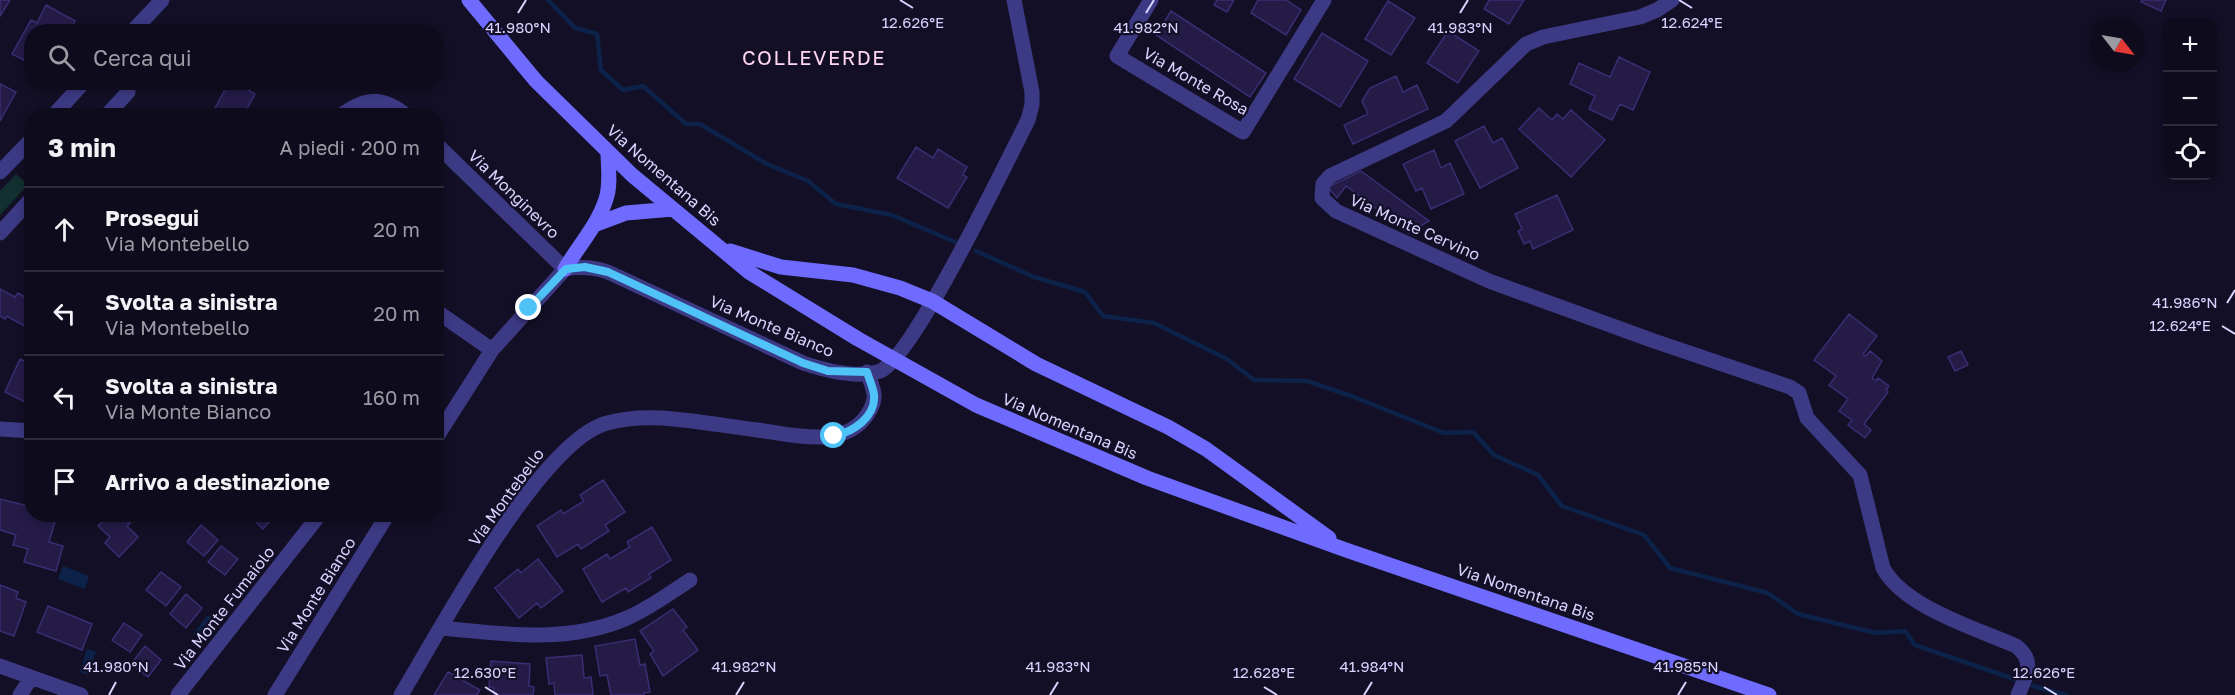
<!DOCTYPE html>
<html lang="it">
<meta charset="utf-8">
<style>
:root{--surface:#0e0b1c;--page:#1c1929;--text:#f1f3f6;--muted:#9b9ba3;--line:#2e2b3b}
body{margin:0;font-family:"Golos Text",sans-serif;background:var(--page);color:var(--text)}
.controls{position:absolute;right:18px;top:18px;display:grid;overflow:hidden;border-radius:12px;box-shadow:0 3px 9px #0003}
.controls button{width:54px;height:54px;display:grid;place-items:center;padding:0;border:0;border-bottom:2px solid var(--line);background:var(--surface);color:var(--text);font:30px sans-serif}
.compass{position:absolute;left:2091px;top:18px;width:54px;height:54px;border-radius:50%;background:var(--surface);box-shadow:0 3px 9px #0003;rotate:121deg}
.stop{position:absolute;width:18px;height:18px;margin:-14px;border:4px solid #4fc3f7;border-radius:50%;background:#fff}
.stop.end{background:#4fc3f7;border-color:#fff;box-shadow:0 2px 6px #0008}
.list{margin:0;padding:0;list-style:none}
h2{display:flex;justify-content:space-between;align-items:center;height:78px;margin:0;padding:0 24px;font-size:26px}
h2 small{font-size:20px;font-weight:400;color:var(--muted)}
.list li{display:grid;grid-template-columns:39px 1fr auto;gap:18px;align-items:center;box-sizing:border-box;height:84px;padding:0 24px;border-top:2px solid var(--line)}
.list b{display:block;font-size:22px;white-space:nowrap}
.list p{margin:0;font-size:20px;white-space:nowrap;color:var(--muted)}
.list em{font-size:20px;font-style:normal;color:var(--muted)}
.icon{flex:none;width:33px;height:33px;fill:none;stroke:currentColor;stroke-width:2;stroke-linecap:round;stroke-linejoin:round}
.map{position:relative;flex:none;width:2235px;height:695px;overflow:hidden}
.search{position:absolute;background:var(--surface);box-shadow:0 3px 9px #0003;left:24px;top:24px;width:420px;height:66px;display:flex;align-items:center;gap:15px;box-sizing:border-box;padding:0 21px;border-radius:24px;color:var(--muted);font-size:22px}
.panel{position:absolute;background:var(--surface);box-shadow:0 3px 9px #0003;left:24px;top:108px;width:420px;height:414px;border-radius:24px}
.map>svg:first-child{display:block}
</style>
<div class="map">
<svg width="2235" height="695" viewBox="0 0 2235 695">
<rect width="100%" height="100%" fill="#130f26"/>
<path fill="#12302f" d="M16,174L28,185L0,215V191Z"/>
<path fill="#0c2248" d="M63,566L89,576L85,589L58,579Z
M208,615L216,621L201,640L193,634Z
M87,649L96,652L88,675L80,672Z"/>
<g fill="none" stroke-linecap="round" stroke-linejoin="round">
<path stroke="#0c2248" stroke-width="4.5" d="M548,0L575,28L597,34L601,70L623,90L643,86L686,124H700L767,164L808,181L836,204L892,215L955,242
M976,251L1034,277L1085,292L1103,316L1154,323L1227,359L1254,380L1307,381L1354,397L1444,433L1473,432L1494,455L1538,475L1562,506L1644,535L1670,568L1768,593L1798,614L1876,633L1905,631L1915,645L2017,680
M2033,686L2066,695"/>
</g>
<path fill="#241b47" stroke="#3b2d73" stroke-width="1.5" d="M0,0H10L0,16Z
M1217,0H1234L1227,12L1214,5Z
M1258,0H1286L1301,10L1286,35L1251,13Z
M1489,0H1524L1509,24L1484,9Z
M2142,0H2166L2161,11L2141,2Z
M1388,1L1415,18L1391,55L1365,39Z
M46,5L75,21L69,32H32V64L12,54L31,20L37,23Z
M1171,11L1266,73L1250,97L1156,35Z
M1448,31L1479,51L1458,83L1427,63Z
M1322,33L1368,61L1340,107L1294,79Z
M1619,57L1650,72L1633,110L1620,104L1612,120L1589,109L1595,96L1570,84L1579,63L1610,77Z
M1396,76L1403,92L1417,85L1428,109L1353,144L1344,125L1368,114L1362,101L1370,88Z
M229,82H235L255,94L243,116H215L212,114Z
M0,84L16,92L0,121Z
M1539,108L1552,120L1557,114L1563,119L1571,110L1605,140L1571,177L1519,129Z
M1484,126L1493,143L1502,138L1518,168L1480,188L1455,141Z
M916,147L933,158L938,149L967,167L963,175L967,177L948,208L897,178Z
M1434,150L1441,168L1450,163L1464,194L1431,209L1422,188L1416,191L1403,164Z
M1361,171L1429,221L1409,233L1346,186L1337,198L1328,187Z
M1557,195L1573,230L1533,249L1530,241L1524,244L1518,231L1522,229L1515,214Z
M0,289L15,297L18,293L32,301V317L26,327L7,316L5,319L0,316Z
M1849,314L1877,336L1863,354L1866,356L1870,351L1882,361L1872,378L1876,381L1878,378L1889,386L1886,390L1888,392L1864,424L1871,430L1865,438L1848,425L1852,420L1839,411L1848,399L1829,385L1836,376L1814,360Z
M1961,351L1968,365L1955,371L1948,357Z
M20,359L32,365L30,390L32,398L29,404L5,392Z
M603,480L625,512L605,525L609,531L581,549L578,544L557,557L537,526L561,510L563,514L584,501L580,495Z
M0,499L32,507V514L57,515L49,542L63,546L56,571L24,562L28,549L13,545L16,535L0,530Z
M100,514H127L133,520L127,526L138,537L119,557L105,543L110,537L98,526L105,519Z
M248,514H276L263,529Z
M201,525L218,540L204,556L187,542Z
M652,527L671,560L649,574L651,578L628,592L626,588L602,602L583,569L607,554L610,559L630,547L627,542Z
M221,546L238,559L225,575L208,562Z
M538,559L563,591L541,608L537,603L519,618L495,588L518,569L521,573Z
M161,572L181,587L166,606L146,590Z
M0,585L18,592L16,598L26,602L14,636L0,631Z
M186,594L202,608L186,628L170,614Z
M48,606L92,624L82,650L37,632Z
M673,609L687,627L683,630L698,650L663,676L650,654L654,651L640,631Z
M124,623L142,635L130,652L112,640Z
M635,639L640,665L645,664L650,692L644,693V695H611L607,675L600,676L595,646Z
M145,646L161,660L148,677L131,664Z
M582,655L584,678L591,677L593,695H555L554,683L549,684L546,658Z
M491,661L530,664L529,686L534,687L533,695H494V688L489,687Z
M448,672L480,690L477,695H434Z"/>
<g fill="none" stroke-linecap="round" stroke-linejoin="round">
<path stroke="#3d3a85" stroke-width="15" d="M1151,0L1117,56L1243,132L1324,0
M1672,0L1657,10L1640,17L1543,37L1526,44L1446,121L1330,176L1323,184L1322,198L1336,211L1489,281L1654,341L1790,387L1799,393L1807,418L1860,475L1883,568C1904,607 1975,628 2016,646C2036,661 2026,676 2018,695
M132,32L162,0
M53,116L84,82
M106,116L128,92L126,82
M340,116C365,97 382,96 407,116
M436,144L565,269
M0,172L32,139
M0,233L32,198
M436,311L492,350
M0,429L32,431
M436,438L492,350L565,269C581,266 593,267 608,272L803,363C824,370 858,379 880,371C913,358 1007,161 1028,120L1032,105V92L1014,0
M441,628C504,634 567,644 627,618C650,608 670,593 690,580
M0,666L81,695
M20,695L31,678
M178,695L320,514
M275,695L388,514
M401,695C439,632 540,441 607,423C625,418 644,417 662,418C693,420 725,426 757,430C791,434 844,450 867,415C871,409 875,401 874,394C873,386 869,379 867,372"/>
<path stroke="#6f6bff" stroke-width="15" d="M469,0L536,81L632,175L749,272L858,339L976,405L1147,478L1346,550L1769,695
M594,225L626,213L673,209
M730,251L781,267L853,275L900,288L932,301L1036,364L1168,427L1206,449L1329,538
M565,269C578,246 598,225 606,199C611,185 608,167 608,152"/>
</g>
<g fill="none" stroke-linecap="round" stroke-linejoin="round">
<path stroke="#4fc3f7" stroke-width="8" d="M529,308L566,269L585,267L608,272L803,363L828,371L867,372C869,379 873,387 874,395C876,417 853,432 834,436"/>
</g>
<path fill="none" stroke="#d9d4ff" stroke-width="2" d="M900,0L913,8M1679,0L1692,8M518,13L526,0M1146,13L1154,0M1460,13L1468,0M2227,303L2235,290M2222,326L2235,334M485,687L498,695M1264,687L1277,695M2044,687L2057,695M109,695L116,682M736,695L744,682M1050,695L1058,682M1364,695L1372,682M1678,695L1686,682"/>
<g text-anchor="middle" stroke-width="4.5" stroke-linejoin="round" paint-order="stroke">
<g font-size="16" fill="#d9d4ff" stroke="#130f26">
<text transform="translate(1196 81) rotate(30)" y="6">Via Monte Rosa</text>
<text transform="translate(664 175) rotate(41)" y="6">Via Nomentana Bis</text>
<text transform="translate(514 194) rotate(44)" y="6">Via Monginevro</text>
<text transform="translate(1415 227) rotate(24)" y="6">Via Monte Cervino</text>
<text transform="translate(772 326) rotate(23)" y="6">Via Monte Bianco</text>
<text transform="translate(1070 426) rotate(23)" y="6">Via Nomentana Bis</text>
<text transform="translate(506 497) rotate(-54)" y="6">Via Montebello</text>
<text transform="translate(1526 592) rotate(19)" y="6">Via Nomentana Bis</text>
<text transform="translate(316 595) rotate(-58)" y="6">Via Monte Bianco</text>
<text transform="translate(224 608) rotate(-52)" y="6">Via Monte Fumaiolo</text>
</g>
<g font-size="20" letter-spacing="1.5" fill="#ffd6f0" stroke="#130f26">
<text x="814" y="65">COLLEVERDE</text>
</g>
</g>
<g font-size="15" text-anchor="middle" fill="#d9d4ff" stroke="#130f26" stroke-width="4.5" stroke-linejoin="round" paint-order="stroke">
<text x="913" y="28">12.626°E</text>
<text x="1692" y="28">12.624°E</text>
<text x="1146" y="33">41.982°N</text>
<text x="1460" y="33">41.983°N</text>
<text x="518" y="33">41.980°N</text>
<text x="2185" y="308">41.986°N</text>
<text x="2180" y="331">12.624°E</text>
<text x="116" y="672">41.980°N</text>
<text x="744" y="672">41.982°N</text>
<text x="1058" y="672">41.983°N</text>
<text x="1372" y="672">41.984°N</text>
<text x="1686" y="672">41.985°N</text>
<text x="485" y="678">12.630°E</text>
<text x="1264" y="678">12.628°E</text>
<text x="2044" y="678">12.626°E</text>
</g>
</svg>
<div class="controls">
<button>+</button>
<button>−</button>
<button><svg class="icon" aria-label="locate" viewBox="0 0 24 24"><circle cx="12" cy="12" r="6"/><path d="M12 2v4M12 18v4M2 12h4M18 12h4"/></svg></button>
</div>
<svg class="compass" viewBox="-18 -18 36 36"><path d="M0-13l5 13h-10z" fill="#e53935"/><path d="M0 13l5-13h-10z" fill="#9b9ba3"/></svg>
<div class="stop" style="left:834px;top:436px"></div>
<div class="stop end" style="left:529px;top:308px"></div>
<div class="search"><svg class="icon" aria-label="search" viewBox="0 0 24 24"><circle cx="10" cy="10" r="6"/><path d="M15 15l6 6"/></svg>Cerca qui</div>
<section class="panel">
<h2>3 min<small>A piedi · 200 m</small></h2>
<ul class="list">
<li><svg class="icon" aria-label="ahead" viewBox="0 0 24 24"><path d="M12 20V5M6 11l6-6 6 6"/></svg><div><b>Prosegui</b><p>Via Montebello</p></div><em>20 m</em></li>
<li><svg class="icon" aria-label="left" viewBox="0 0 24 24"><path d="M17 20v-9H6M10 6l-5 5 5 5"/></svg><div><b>Svolta a sinistra</b><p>Via Montebello</p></div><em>20 m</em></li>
<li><svg class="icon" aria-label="left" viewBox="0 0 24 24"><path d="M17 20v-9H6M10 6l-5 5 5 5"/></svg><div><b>Svolta a sinistra</b><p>Via Monte Bianco</p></div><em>160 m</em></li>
<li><svg class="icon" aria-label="arrive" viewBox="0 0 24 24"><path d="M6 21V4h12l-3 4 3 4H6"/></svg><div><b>Arrivo a destinazione</b></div></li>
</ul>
</section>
</div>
